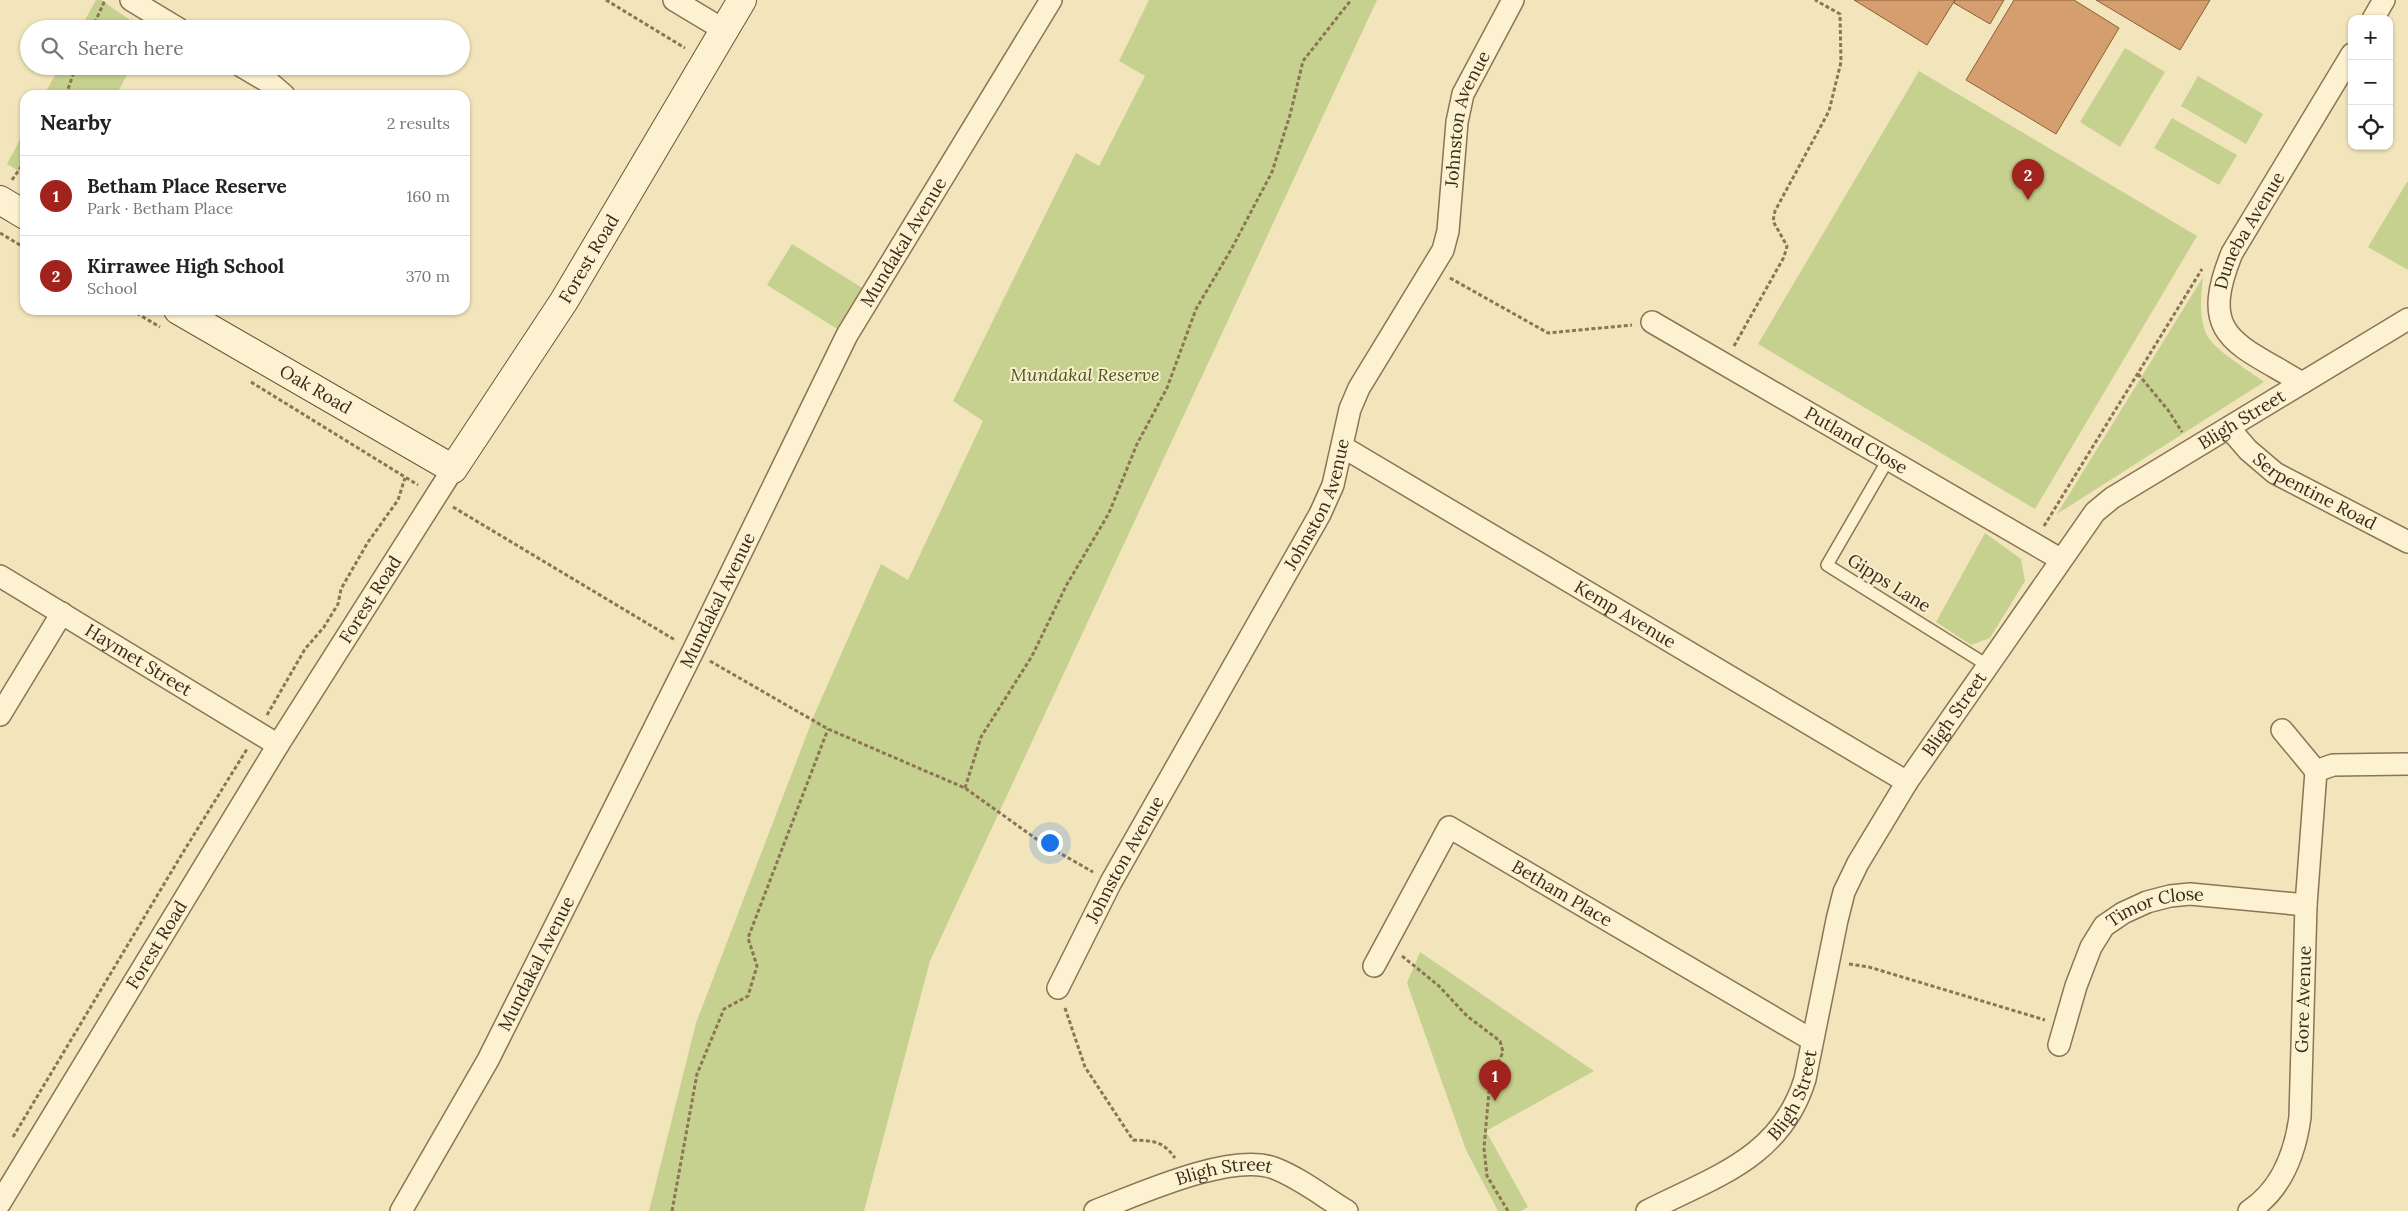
<!DOCTYPE html>
<meta charset="utf-8">
<style>
:root{--surface:#fff;--page:#f6f6f6;--text:#222;--muted:#767676;--line:#e0e0e0;--accent:#a1231d}
body{margin:0;font-family:Lora,serif;background:var(--page);color:var(--text)}
.controls{position:absolute;right:15px;top:15px;display:grid;overflow:hidden;border-radius:10px;box-shadow:0 1px 4px #0004}
.controls button{width:45px;height:45px;display:grid;place-items:center;padding:0;border:0;border-bottom:1px solid var(--line);background:var(--surface);color:var(--text);font:25px sans-serif}
.you{position:absolute;left:1049px;top:842px;width:18px;height:18px;margin:-12px;border:4px solid #fff;border-radius:50%;background:#1a73e8;box-shadow:0 0 0 8px #1a73e833}
.badge{display:grid;place-items:center;width:32px;height:32px;border-radius:50%;background:var(--accent);color:#fff;font-size:16px;font-weight:700}
.pin{position:absolute;translate:-50% -41px;filter:drop-shadow(0 1px 2px #0008)}
.pin::after{content:'';position:absolute;top:26px;width:18px;height:15px;background:inherit;clip-path:polygon(0 0,100% 0,50% 100%)}
.list{margin:0;padding:0;list-style:none}
h2{display:flex;justify-content:space-between;align-items:center;height:65px;margin:0;padding:0 20px;font-size:21px}
h2 small{font-size:16px;font-weight:400;color:var(--muted)}
.list li{display:grid;grid-template-columns:32px 1fr auto;gap:15px;align-items:center;box-sizing:border-box;height:80px;padding:0 20px;border-top:1px solid var(--line)}
.list b{display:block;font-size:19px;white-space:nowrap}
.list p{margin:0;font-size:16px;white-space:nowrap;color:var(--muted)}
.list em{font-size:16px;font-style:normal;color:var(--muted)}
.icon{flex:none;width:28px;height:28px;fill:none;stroke:currentColor;stroke-width:2;stroke-linecap:round;stroke-linejoin:round}
.map{position:relative;flex:none;width:2408px;height:1211px;overflow:hidden}
.search{position:absolute;background:var(--surface);box-shadow:0 1px 4px #0004;left:20px;top:20px;width:450px;height:55px;display:flex;align-items:center;gap:12px;box-sizing:border-box;padding:0 18px;border-radius:28px;color:var(--muted);font-size:19px}
.panel{position:absolute;background:var(--surface);box-shadow:0 1px 4px #0004;left:20px;top:90px;width:450px;height:225px;border-radius:15px}
.map>svg:first-child{display:block}
</style>
<div class="map">
<svg width="2408" height="1211" viewBox="0 0 2408 1211">
<rect width="100%" height="100%" fill="#f2e5bc"/>
<path fill="#c6d18f" d="M96,0H101L143,29H80Z
M1149,0H1377L930,961L864,1211H649L696,1023L815,713L881,564L908,580L983,421L953,401L1076,153L1099,166L1145,76L1119,61Z
M2125,48L2165,72L2120,147L2080,122Z
M60,66H132L116,95H44Z
M1919,71L2197,236L2035,509L1758,344Z
M2198,76L2263,114L2246,144L2181,106Z
M2172,118L2237,155L2219,185L2154,148Z
M25,130V175L7,164Z
M2407,182H2408V270L2368,247Z
M792,244L872,294L847,335L767,285Z
M2203,277C2201,295 2199,313 2205,331C2211,349 2249,370 2264,382L2057,514Z
M1985,533L2021,559L2025,581L1990,638L1971,645L1936,622Z
M1420,952L1594,1071L1486,1131L1528,1207L1521,1211H1498L1466,1150L1407,983Z"/>
<path fill="#d59e6e" stroke="#8e5e37" d="M1854,0H1955L1927,45Z
M1955,0H2004L1990,24L1954,3Z
M2014,0H2074L2119,28L2056,134L1966,80Z
M2096,0H2210L2180,50Z"/>
<g fill="none" stroke-linecap="round" stroke-linejoin="round">
<defs>
<path id="lane" d="M1889,458L1827,565L1987,665"/>
<g id="street">
<path d="M131,0L179,29"/>
<path d="M674,0L724,30"/>
<path d="M2373,19L2384,0"/>
<path d="M241,66L270,83L284,95"/>
<path id="s1" d="M1652,322L2060,559"/>
<path id="s2" d="M2302,383C2237,343 2197,338 2232,253L2352,54"/>
<path id="s3" d="M2229,428L2248,450L2275,473L2408,542"/>
<path id="s4" d="M1343,447L1907,782"/>
<path id="s5" d="M0,576L278,745"/>
<path d="M0,715L62,613"/>
<path d="M2282,730L2316,771"/>
<path id="s6" d="M1374,966L1449,827L1812,1040"/>
<path id="s7" d="M1058,988L1111,882L1320,514L1333,485L1350,409L1359,388L1443,250L1448,231L1457,122L1463,94L1513,0"/>
<path id="s8" d="M2059,1045L2076,986L2091,947L2104,926L2123,913L2147,902L2170,896L2190,894L2306,905"/>
<path id="s9" d="M0,1203L278,745L453,469"/>
<path id="s10" d="M401,1211L488,1060L693,651L847,335L1051,0"/>
<path id="s11" d="M1095,1211C1139,1194 1231,1152 1274,1168C1300,1178 1324,1197 1347,1211"/>
<path id="s12" d="M1647,1211C1714,1177 1781,1158 1805,1079L1837,920L1844,892L1858,863L1907,782L2095,512L2112,498L2408,319"/>
<path id="s13" d="M2249,1211C2281,1190 2295,1154 2300,1117L2306,905L2316,771L2333,765L2408,764"/>
</g>
<g id="secondary">
<path d="M0,200L25,215"/>
<path id="s14" d="M178,310L453,469L564,301L742,0"/>
</g>
</defs>
<use href="#lane" stroke="#8c7454" stroke-width="14"/>
<use href="#street" stroke="#8c7454" stroke-width="24"/>
<use href="#secondary" stroke="#6e5537" stroke-width="30"/>
<path stroke="#8c7454" stroke-width="3" stroke-dasharray="4 2.5" stroke-linecap="butt" d="M606,0L685,48
M92,29L105,0
M66,95L76,66
M12,180L25,161
M0,233L25,248
M1450,278L1548,333L1632,325
M131,310L160,327
M1734,346L1784,257L1787,246L1773,221L1775,211L1829,111L1841,62L1840,14L1815,0
M2138,374L2168,410L2182,432
M251,382L418,485
M453,507L675,640
M2044,526L2202,269
M710,661L828,729L965,788L1042,843L1093,872
M267,715L305,649L324,627L338,604L341,589L368,542L398,500L405,478
M965,788L981,737L1032,656L1066,586L1109,513L1137,444L1167,388L1196,309L1232,248L1272,172L1290,115L1303,61L1351,0
M1402,956L1439,986L1467,1016L1500,1041L1503,1052L1490,1080L1484,1148L1487,1176L1508,1211
M1849,964L1869,967L2045,1020
M1065,1008L1085,1067L1133,1140C1153,1141 1162,1140 1175,1158
M13,1137L182,854L247,749
M672,1211L697,1074L724,1009L748,996L757,966L748,938L828,729"/>
<use href="#lane" stroke="#fcf1d0" stroke-width="11"/>
<use href="#street" stroke="#fcf1d0" stroke-width="21"/>
<use href="#secondary" stroke="#fcf1d0" stroke-width="28"/>
</g>
<g text-anchor="middle" stroke-width="4" stroke-linejoin="round" paint-order="stroke">
<g font-size="18" fill="#392b1a" stroke="#f9eecd">
<text dy="6" stroke="none"><textPath href="#s7" startOffset="970">Johnston Avenue</textPath></text>
<text dy="6" stroke="none"><textPath href="#s2" startOffset="201">Duneba Avenue</textPath></text>
<text dy="6" stroke="none"><textPath href="#s10" startOffset="1092">Mundakal Avenue</textPath></text>
<text dy="6" stroke="none"><textPath href="#s14" startOffset="568">Forest Road</textPath></text>
<text dy="6" stroke="none"><textPath href="#s14" startOffset="159">Oak Road</textPath></text>
<text dy="6" stroke="none"><textPath href="#s12" startOffset="1034">Bligh Street</textPath></text>
<text dy="6" stroke="none"><textPath href="#s1" startOffset="236">Putland Close</textPath></text>
<text dy="6" stroke="none"><textPath href="#s3" startOffset="108">Serpentine Road</textPath></text>
<text dy="6" stroke="none"><textPath href="#s7" startOffset="550">Johnston Avenue</textPath></text>
<text transform="translate(1889 583) rotate(32)" y="6">Gipps Lane</text>
<text dy="6" stroke="none"><textPath href="#s9" startOffset="708">Forest Road</textPath></text>
<text dy="6" stroke="none"><textPath href="#s10" startOffset="688">Mundakal Avenue</textPath></text>
<text dy="6" stroke="none"><textPath href="#s4" startOffset="328">Kemp Avenue</textPath></text>
<text dy="6" stroke="none"><textPath href="#s5" startOffset="162">Haymet Street</textPath></text>
<text dy="6" stroke="none"><textPath href="#s12" startOffset="614">Bligh Street</textPath></text>
<text dy="6" stroke="none"><textPath href="#s7" startOffset="145">Johnston Avenue</textPath></text>
<text dy="6" stroke="none"><textPath href="#s6" startOffset="289">Betham Place</textPath></text>
<text dy="6" stroke="none"><textPath href="#s8" startOffset="184">Timor Close</textPath></text>
<text dy="6" stroke="none"><textPath href="#s9" startOffset="302">Forest Road</textPath></text>
<text dy="6" stroke="none"><textPath href="#s10" startOffset="282">Mundakal Avenue</textPath></text>
<text dy="6" stroke="none"><textPath href="#s13" startOffset="228">Gore Avenue</textPath></text>
<text dy="6" stroke="none"><textPath href="#s12" startOffset="194">Bligh Street</textPath></text>
<text dy="6" stroke="none"><textPath href="#s11" startOffset="136">Bligh Street</textPath></text>
</g>
<g font-size="18" font-style="italic" fill="#47581f" stroke="#f9eecd">
<text x="1085" y="381">Mundakal Reserve</text>
</g>
</g>
</svg>
<div class="controls">
<button>+</button>
<button>−</button>
<button><svg class="icon" aria-label="locate" viewBox="0 0 24 24"><circle cx="12" cy="12" r="6"/><path d="M12 2v4M12 18v4M2 12h4M18 12h4"/></svg></button>
</div>
<div class="you"></div>
<div class="pin badge" style="left:1495px;top:1101px">1</div>
<div class="pin badge" style="left:2028px;top:200px">2</div>
<div class="search"><svg class="icon" aria-label="search" viewBox="0 0 24 24"><circle cx="10" cy="10" r="6"/><path d="M15 15l6 6"/></svg>Search here</div>
<section class="panel">
<h2>Nearby<small>2 results</small></h2>
<ul class="list">
<li><span class="badge">1</span><div><b>Betham Place Reserve</b><p>Park · Betham Place</p></div><em>160 m</em></li>
<li><span class="badge">2</span><div><b>Kirrawee High School</b><p>School</p></div><em>370 m</em></li>
</ul>
</section>
</div>
